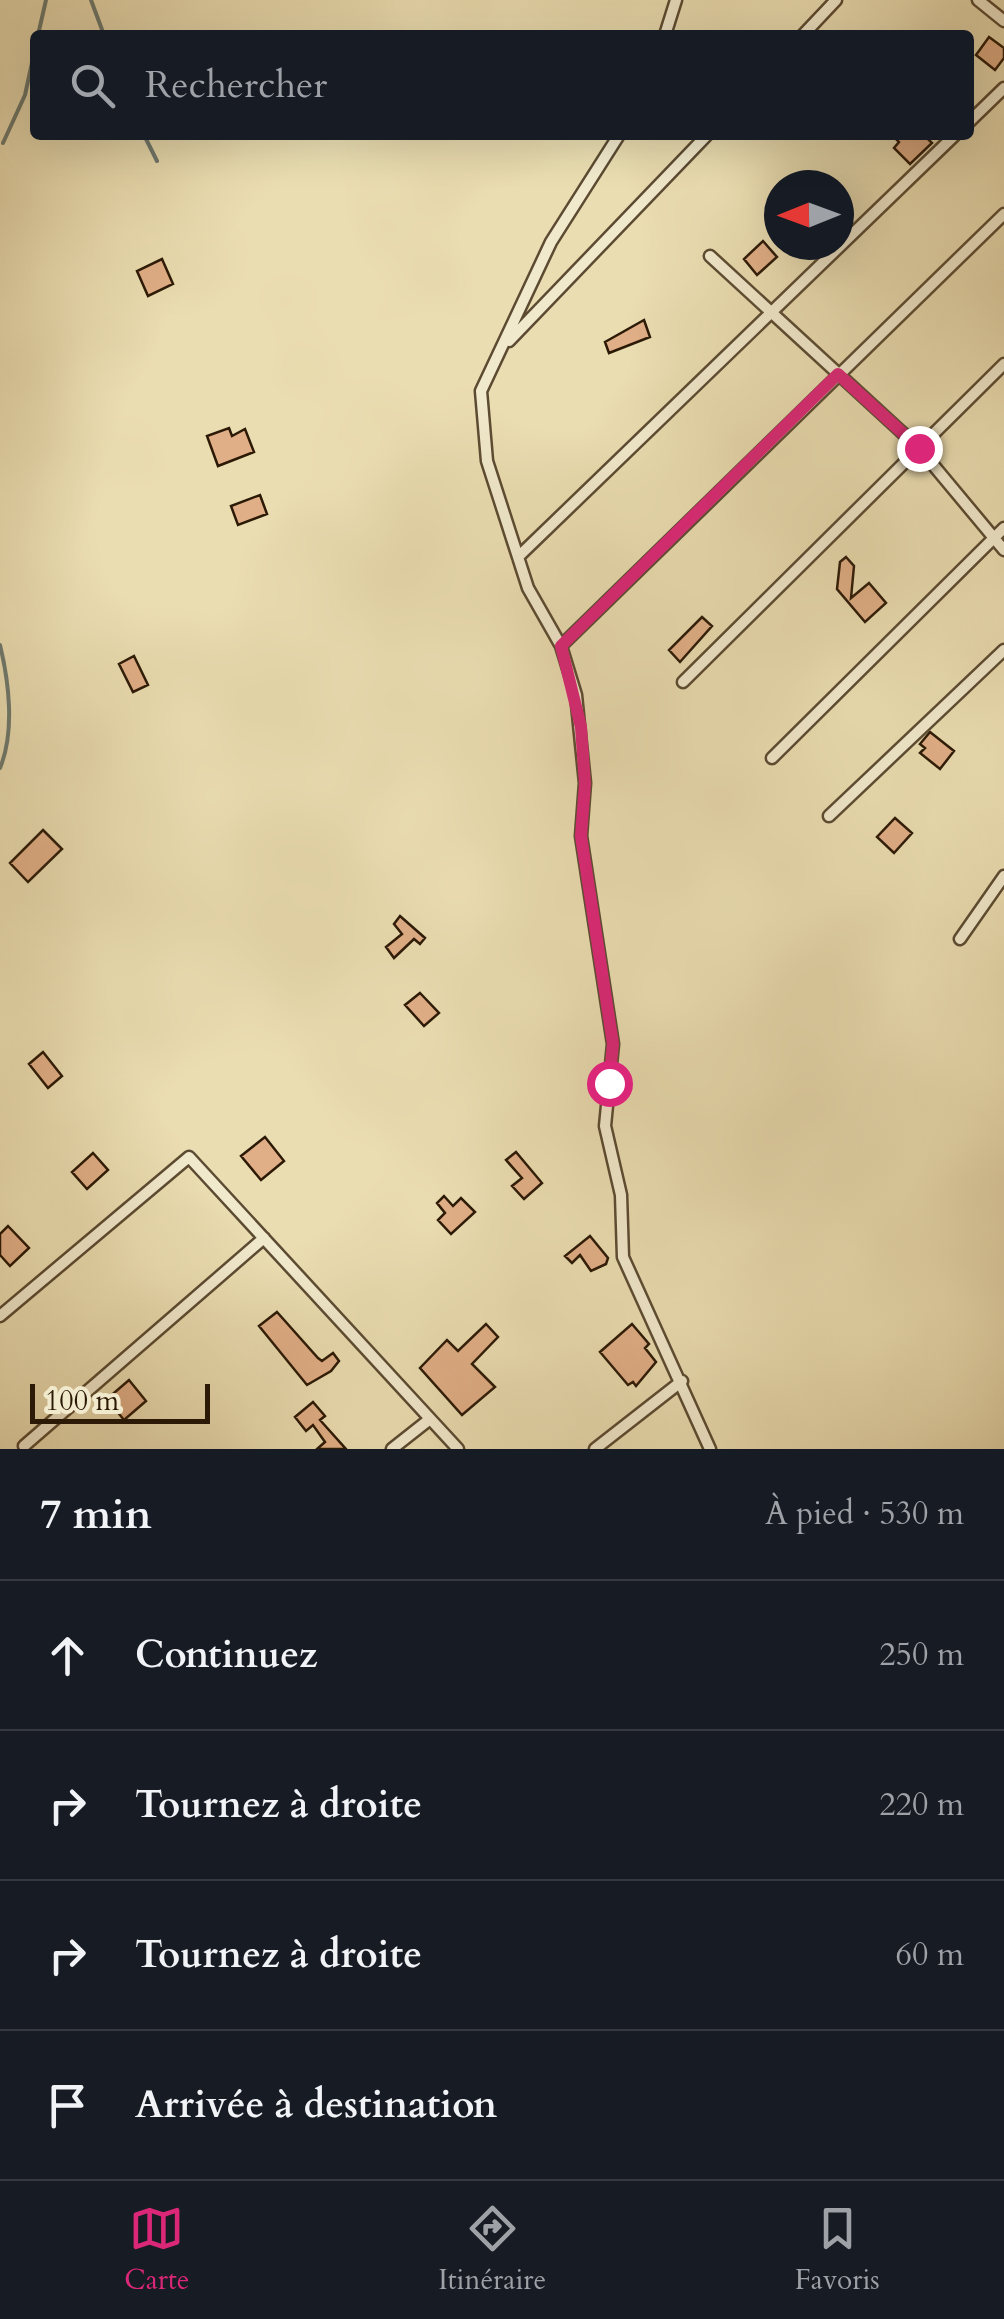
<!DOCTYPE html>
<html lang="fr">
<meta charset="utf-8">
<style>
:root{--surface:#171b24;--page:#20242c;--text:#f1f3f6;--muted:#9ea1a6;--line:#363941;--accent:#db2777}
body{margin:0;font-family:Cardo,serif;background:var(--page);color:var(--text)}
.compass{position:absolute;left:764px;top:170px;width:90px;height:90px;border-radius:50%;background:var(--surface);box-shadow:0 10px 40px #0002;rotate:269deg}
.scale{position:absolute;left:30px;bottom:25px;width:180px;box-sizing:border-box;padding-left:10px;border:5px solid #2c1a07;border-top:0;font-size:28px;line-height:35px;white-space:nowrap;color:#2c1a07;-webkit-text-stroke:8px #f1e9cc;paint-order:stroke}
.stop{position:absolute;width:30px;height:30px;margin:-22px;border:8px solid #db2777;border-radius:50%;background:#fff}
.stop.end{background:#db2777;border-color:#fff;box-shadow:0 2px 10px #0008}
.list{margin:0;padding:0;list-style:none}
h2{display:flex;justify-content:space-between;align-items:center;height:130px;margin:0;padding:0 40px;font-size:42px}
h2 small{font-size:32px;font-weight:400;color:var(--muted)}
.list li{display:grid;grid-template-columns:65px 1fr auto;gap:30px;align-items:center;box-sizing:border-box;height:150px;padding:0 40px;border-top:2px solid var(--line)}
.list b{display:block;font-size:38px;white-space:nowrap}
.list em{font-size:32px;font-style:normal;color:var(--muted)}
.icon{flex:none;width:55px;height:55px;fill:none;stroke:currentColor;stroke-width:2;stroke-linecap:round;stroke-linejoin:round}
.map{position:relative;flex:none;width:1004px;height:1449px;overflow:hidden}
.search{position:absolute;background:var(--surface);box-shadow:0 10px 40px #0002;left:30px;right:30px;top:30px;height:110px;display:flex;align-items:center;gap:25px;box-sizing:border-box;padding:0 35px;border-radius:10px;color:var(--muted);font-size:38px}
.sheet{height:730px;background:var(--surface)}
nav{display:flex;justify-content:space-around;align-items:center;box-sizing:border-box;height:140px;border-top:2px solid var(--line);background:var(--surface);font-size:28px;color:var(--muted)}
nav a{display:grid;justify-items:center;gap:5px}
nav .on{color:var(--accent)}
.map>svg:first-child{display:block}
</style>
<div class="map">
<svg width="1004" height="1449" viewBox="0 0 1004 1449">
<rect width="100%" height="100%" fill="#eaddb1"/>
<filter id="stains"><feTurbulence type="fractalNoise" baseFrequency=".002" numOctaves="4"/><feColorMatrix values="0 0 0 0 .2 0 0 0 0 .09 0 0 0 0 .02 0 0 0 .5 -.17"/></filter>
<radialGradient id="worn" r=".72"><stop offset=".6" stop-color="#630" stop-opacity="0"/><stop offset="1" stop-color="#630" stop-opacity=".3"/></radialGradient>
<g fill="none" stroke-linecap="round" stroke-linejoin="round">
<path stroke="#6e7a6f" stroke-width="4" d="M91,0L104,35
M38,35L46,0
M144,135L157,161
M3,143L25,95L35,49
M0,645C9,682 15,732 0,768"/>
</g>
<path fill="#e1af87" stroke="#2c1a07" stroke-width="2.5" d="M989,37L1004,48V58L995,70L976,55Z
M892,135H924L932,143L910,164L894,148L899,142Z
M763,241L777,257L757,275L744,259Z
M162,259L173,284L148,296L137,271Z
M644,320L650,337L609,353L605,342Z
M229,428L232,436L245,429L254,452L218,466L207,436Z
M260,495L267,514L238,525L231,506Z
M846,557L854,566L851,598L869,583L886,603L865,622L837,589L840,562Z
M702,617L712,626L680,662L669,650Z
M134,656L148,685L133,692L119,664Z
M930,732L954,751L940,769L920,753L925,748L920,744Z
M895,818L912,833L894,853L877,837Z
M43,830L62,849L28,882L10,863Z
M400,916L425,938L420,944L414,939L394,958L386,947L402,934L394,924Z
M420,993L439,1013L424,1026L405,1005Z
M43,1052L62,1076L48,1088L29,1064Z
M265,1137L284,1161L261,1180L241,1156Z
M516,1152L542,1183L524,1199L512,1186L522,1178L506,1160Z
M93,1153L108,1170L87,1189L72,1172Z
M444,1196L453,1206L461,1198L475,1212L451,1234L438,1220L445,1213L437,1203Z
M8,1226L29,1248L10,1266L0,1255V1234Z
M590,1236L608,1258L606,1264L591,1271L580,1255L572,1263L565,1256Z
M277,1312L318,1358L322,1361L333,1353L339,1361L331,1371L307,1385L259,1326Z
M486,1324L498,1337L472,1364L495,1387L462,1415L420,1368L447,1340L458,1351Z
M632,1324L649,1344L645,1348L656,1362L636,1386L633,1382L628,1385L600,1352Z
M129,1380L146,1401L124,1420L107,1399Z
M313,1402L325,1416L320,1420L346,1449H317L325,1442L313,1425L306,1431L295,1417Z"/>
<g fill="none" stroke-linecap="round" stroke-linejoin="round">
<defs>
<path id="street" d="M978,0L1004,21
M665,35L676,0
M803,35L836,0
M969,122L1004,88
M619,135L551,242L481,391L487,461L528,588L561,646L576,695L585,783L581,836L613,1044L605,1126L621,1195L623,1257L710,1449
M710,256L919,448L1004,550
M509,341L707,135
M518,557L955,135
M561,646L1004,214
M683,682L1004,364
M772,758L1004,528
M829,816L1004,650
M960,939L1004,876
M0,1316L189,1157L458,1449
M24,1446L264,1238
M392,1449L430,1419
M595,1449L682,1381"/>
</defs>
<use href="#street" stroke="#5c4b32" stroke-width="15"/>
<use href="#street" stroke="#f1e9cc" stroke-width="10"/>
</g>
<g fill="none" stroke-linecap="round" stroke-linejoin="round">
<path stroke="#db2777" stroke-width="12" d="M609,1083L613,1044L581,836L585,784L581,727L561,646L838,374L919,448"/>
</g>
<rect width="100%" height="100%" filter="url(#stains)"/>
<rect width="100%" height="100%" fill="url(#worn)"/>
</svg>
<svg class="compass" viewBox="-18 -18 36 36"><path d="M0-13l5 13h-10z" fill="#e53935"/><path d="M0 13l5-13h-10z" fill="#9ea1a6"/></svg>
<div class="scale">100 m</div>
<div class="stop" style="left:609px;top:1083px"></div>
<div class="stop end" style="left:919px;top:448px"></div>
<div class="search"><svg class="icon" aria-label="search" viewBox="0 0 24 24"><circle cx="10" cy="10" r="6"/><path d="M15 15l6 6"/></svg>Rechercher</div>
</div>
<section class="sheet">
<h2>7 min<small>À pied · 530 m</small></h2>
<ul class="list">
<li><svg class="icon" aria-label="ahead" viewBox="0 0 24 24"><path d="M12 20V5M6 11l6-6 6 6"/></svg><div><b>Continuez</b></div><em>250 m</em></li>
<li><svg class="icon" aria-label="right" viewBox="0 0 24 24"><path d="M7 20v-9h11M14 6l5 5-5 5"/></svg><div><b>Tournez à droite</b></div><em>220 m</em></li>
<li><svg class="icon" aria-label="right" viewBox="0 0 24 24"><path d="M7 20v-9h11M14 6l5 5-5 5"/></svg><div><b>Tournez à droite</b></div><em>60 m</em></li>
<li><svg class="icon" aria-label="arrive" viewBox="0 0 24 24"><path d="M6 21V4h12l-3 4 3 4H6"/></svg><div><b>Arrivée à destination</b></div></li>
</ul>
</section>
<nav>
<a class="on"><svg class="icon" aria-label="map" viewBox="0 0 24 24"><path d="M3 6l6-2 6 2 6-2v14l-6 2-6-2-6 2zM9 4v14M15 6v14"/></svg>Carte</a>
<a><svg class="icon" aria-label="directions" viewBox="0 0 24 24"><path d="M12 3l9 9-9 9-9-9zM9 14v-3h6M13 9l2 2-2 2"/></svg>Itinéraire</a>
<a><svg class="icon" aria-label="saved" viewBox="0 0 24 24"><path d="M7 4h10v16l-5-4-5 4z"/></svg>Favoris</a>
</nav>
